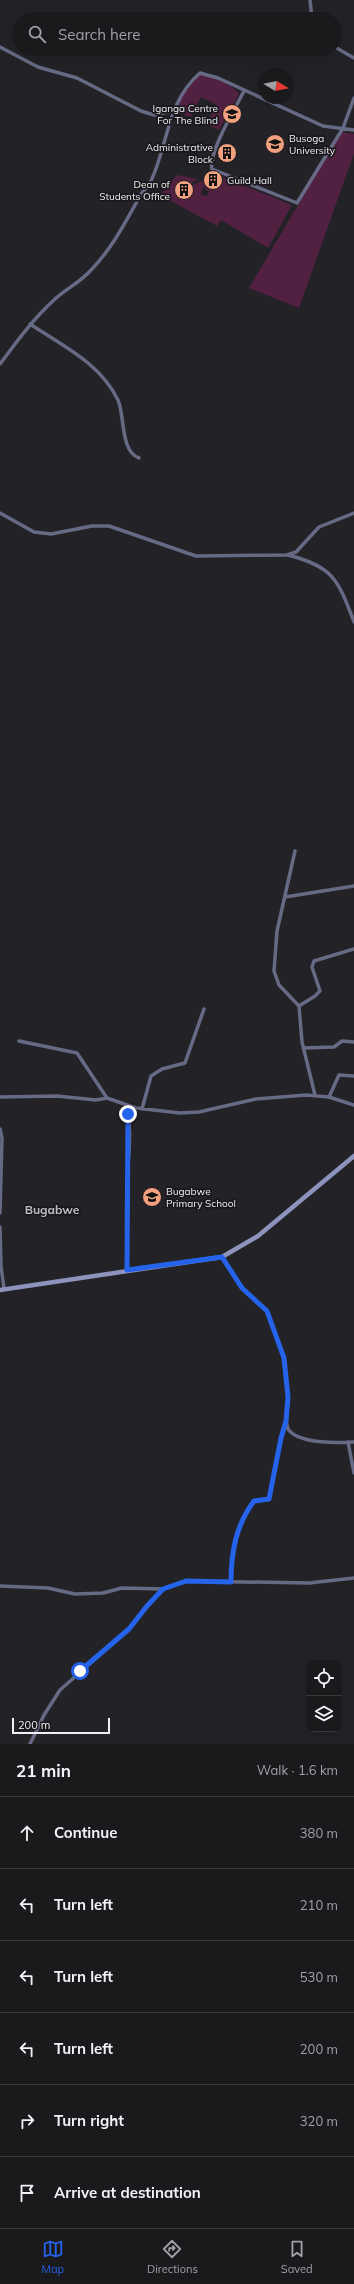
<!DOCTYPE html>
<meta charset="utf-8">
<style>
:root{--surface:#1a1a1d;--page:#232326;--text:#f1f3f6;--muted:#9fa1a4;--line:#38383b;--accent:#2563eb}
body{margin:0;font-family:Mulish,sans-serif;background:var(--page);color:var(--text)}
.controls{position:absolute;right:12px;bottom:12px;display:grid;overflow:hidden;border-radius:8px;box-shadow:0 4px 16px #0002}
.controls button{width:36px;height:36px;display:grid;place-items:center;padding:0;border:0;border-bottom:1px solid var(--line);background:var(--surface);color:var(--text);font:20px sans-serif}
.compass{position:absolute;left:258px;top:68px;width:36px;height:36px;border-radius:50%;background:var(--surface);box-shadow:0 4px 16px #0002;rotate:100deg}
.scale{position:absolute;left:12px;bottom:10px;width:98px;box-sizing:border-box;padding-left:4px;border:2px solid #f1f0f4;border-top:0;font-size:11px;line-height:14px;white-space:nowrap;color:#f1f0f4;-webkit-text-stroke:3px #1a181d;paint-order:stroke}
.stop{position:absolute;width:12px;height:12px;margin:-9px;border:3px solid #2563eb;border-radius:50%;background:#fff}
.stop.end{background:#2563eb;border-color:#fff;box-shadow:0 1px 4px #0008}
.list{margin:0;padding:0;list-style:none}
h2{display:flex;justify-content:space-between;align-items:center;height:52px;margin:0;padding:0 16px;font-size:17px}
h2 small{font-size:13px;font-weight:400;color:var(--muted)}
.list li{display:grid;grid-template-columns:26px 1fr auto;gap:12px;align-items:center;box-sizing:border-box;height:72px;padding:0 16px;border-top:1px solid var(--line)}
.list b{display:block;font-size:15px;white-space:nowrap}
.list em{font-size:13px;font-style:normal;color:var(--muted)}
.icon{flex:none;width:22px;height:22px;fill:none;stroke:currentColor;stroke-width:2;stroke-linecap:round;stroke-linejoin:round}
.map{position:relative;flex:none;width:354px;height:1744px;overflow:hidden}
.search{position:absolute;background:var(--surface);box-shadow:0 4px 16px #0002;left:12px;right:12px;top:12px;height:44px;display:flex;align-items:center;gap:10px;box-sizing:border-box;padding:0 14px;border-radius:22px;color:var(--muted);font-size:15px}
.sheet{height:484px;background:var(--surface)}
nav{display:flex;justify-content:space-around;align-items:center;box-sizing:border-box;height:56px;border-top:1px solid var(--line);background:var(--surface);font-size:11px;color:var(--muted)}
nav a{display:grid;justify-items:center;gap:2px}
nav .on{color:var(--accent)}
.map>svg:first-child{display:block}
</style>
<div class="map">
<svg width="354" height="1744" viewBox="0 0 354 1744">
<rect width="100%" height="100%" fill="#232227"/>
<path fill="#522142" d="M200,74C214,78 230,82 239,94L219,130L206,124L217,105L201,97L191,117L173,111L184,93Z
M341,132L354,134V153L299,308L249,288Z
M177,175L198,179L185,186L183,185L179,189L184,198L189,189L188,187L203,181L205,187L202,189L201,195L208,196L209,191L205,190L207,183L218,187L220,176L292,205L268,248L221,220L217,226L160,195Z"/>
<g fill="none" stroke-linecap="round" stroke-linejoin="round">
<path stroke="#676a84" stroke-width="3.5" d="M310,0L312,19
M0,47L38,67L77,78L141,111L154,115L172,111
M335,47L354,58
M244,91C236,107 208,153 212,169L297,203L343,128L354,98
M30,324C63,346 100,363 118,400C125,416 120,451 139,458
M0,364C17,341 33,319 55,299C67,288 81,282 92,269C113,247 126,221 140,196C143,190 149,187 151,181C168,145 167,101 200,73L218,78L323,126L354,130
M0,513L34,532L51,534L92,526H109L196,556L287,555L296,552L319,527L354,513
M288,555C334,567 338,580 354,622
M295,851L277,931L274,971L279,985L299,1006L302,1042L315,1095
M285,897L354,886
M299,1006L315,996L320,991L312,967L314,961L354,949
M19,1041L77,1053L107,1098
M303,1048L334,1047L342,1041L354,1042
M0,1097L57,1096L96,1100L107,1098L136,1108L180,1113L199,1112L256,1099L306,1095L329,1097L354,1105
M329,1097L339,1075L354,1076
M125,1104C134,1130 127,1160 127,1187C126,1215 127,1243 127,1270
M142,1109L151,1076L162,1069L185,1063L204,1009
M0,1129L2,1138L0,1213
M0,1227L1,1266L4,1289
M222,1257L242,1288L267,1311L284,1358L288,1397L286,1421L288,1429C298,1444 338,1443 354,1442
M348,1442L354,1473
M231,1582C231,1552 236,1525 254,1501L269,1499L281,1437L286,1422
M0,1586L48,1588L75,1594L103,1593L122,1588L163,1589
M30,1744L44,1715L60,1690L129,1629L147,1606L163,1589L186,1581L309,1583L354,1578"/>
<path stroke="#8e93bd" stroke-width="4.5" d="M0,1290L222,1257L258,1236L354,1156"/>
</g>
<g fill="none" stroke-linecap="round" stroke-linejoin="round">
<path stroke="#2563eb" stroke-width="5" d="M80,1671L129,1629L147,1606L163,1589L186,1581L231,1582C231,1552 236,1525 254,1501L269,1499L281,1438L286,1421L288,1397L284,1358L267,1311L242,1288L222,1257L127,1270L128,1114"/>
</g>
<defs>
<symbol id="school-disc" viewBox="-11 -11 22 22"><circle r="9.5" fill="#f1a17d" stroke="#1a181d"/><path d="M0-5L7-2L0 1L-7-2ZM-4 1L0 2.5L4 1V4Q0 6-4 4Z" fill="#111"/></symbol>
<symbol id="university-disc" viewBox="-11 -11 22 22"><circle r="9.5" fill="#f1a17d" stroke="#1a181d"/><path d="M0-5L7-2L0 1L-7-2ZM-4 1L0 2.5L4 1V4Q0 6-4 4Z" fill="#111"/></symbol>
<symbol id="building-disc" viewBox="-11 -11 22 22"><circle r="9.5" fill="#f1a17d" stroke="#1a181d"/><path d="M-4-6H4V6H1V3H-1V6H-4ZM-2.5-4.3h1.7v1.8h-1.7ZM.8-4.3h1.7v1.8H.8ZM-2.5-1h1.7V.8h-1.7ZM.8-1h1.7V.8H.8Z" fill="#111"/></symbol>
</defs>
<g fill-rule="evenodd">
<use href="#school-disc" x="221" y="103" width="22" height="22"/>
<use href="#university-disc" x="264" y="133" width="22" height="22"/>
<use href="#building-disc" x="216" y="142" width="22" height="22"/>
<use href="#building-disc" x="202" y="169" width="22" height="22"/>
<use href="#building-disc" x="173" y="179" width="22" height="22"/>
<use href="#school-disc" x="141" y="1186" width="22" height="22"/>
</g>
<g text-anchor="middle" stroke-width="3.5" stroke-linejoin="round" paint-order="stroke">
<g font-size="10" fill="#f1f0f4" stroke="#1a181d" text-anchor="end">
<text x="218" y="112">Iganga Centre<tspan x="218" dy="12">For The Blind</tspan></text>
<text x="289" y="142" text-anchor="start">Busoga<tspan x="289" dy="12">University</tspan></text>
<text x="213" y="151">Administrative<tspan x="213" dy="12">Block</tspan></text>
<text x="227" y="184" text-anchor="start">Guild Hall</text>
<text x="170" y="188">Dean of<tspan x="170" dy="12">Students Office</tspan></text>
<text x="166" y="1195" text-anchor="start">Bugabwe<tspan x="166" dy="12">Primary School</tspan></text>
</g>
<g font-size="12" font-weight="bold" fill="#bfbdc4" stroke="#1a181d">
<text x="52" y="1214">Bugabwe</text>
</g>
</g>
</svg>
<div class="controls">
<button><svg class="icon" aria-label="locate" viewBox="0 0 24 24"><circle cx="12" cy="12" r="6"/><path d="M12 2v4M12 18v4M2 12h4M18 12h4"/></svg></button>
<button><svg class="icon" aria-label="layers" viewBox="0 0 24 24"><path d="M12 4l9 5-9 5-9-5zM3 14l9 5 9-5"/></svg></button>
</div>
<svg class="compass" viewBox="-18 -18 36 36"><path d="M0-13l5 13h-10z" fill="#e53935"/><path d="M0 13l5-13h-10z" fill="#9fa1a4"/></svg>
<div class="scale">200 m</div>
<div class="stop" style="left:80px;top:1671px"></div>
<div class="stop end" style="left:128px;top:1114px"></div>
<div class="search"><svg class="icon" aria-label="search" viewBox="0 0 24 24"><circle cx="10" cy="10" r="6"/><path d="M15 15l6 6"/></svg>Search here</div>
</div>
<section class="sheet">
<h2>21 min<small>Walk · 1.6 km</small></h2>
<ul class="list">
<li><svg class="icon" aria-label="ahead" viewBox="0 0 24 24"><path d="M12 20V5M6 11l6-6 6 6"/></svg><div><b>Continue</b></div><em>380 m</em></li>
<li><svg class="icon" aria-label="left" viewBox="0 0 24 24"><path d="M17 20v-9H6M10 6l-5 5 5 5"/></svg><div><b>Turn left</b></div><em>210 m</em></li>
<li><svg class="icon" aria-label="left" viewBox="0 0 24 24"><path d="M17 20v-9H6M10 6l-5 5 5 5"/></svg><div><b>Turn left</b></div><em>530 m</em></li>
<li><svg class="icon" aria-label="left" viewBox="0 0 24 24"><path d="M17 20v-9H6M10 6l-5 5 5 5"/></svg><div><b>Turn left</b></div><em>200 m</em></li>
<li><svg class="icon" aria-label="right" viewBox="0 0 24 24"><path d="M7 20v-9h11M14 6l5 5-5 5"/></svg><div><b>Turn right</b></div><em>320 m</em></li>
<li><svg class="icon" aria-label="arrive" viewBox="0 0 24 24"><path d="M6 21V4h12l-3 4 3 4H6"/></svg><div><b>Arrive at destination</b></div></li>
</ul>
</section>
<nav>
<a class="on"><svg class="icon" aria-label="map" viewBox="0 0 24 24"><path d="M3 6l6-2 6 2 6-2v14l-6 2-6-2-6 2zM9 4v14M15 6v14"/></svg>Map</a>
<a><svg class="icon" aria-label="directions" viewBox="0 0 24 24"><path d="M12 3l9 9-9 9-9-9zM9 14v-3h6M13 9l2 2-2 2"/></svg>Directions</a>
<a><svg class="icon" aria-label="saved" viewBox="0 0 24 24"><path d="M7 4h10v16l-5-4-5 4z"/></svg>Saved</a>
</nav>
